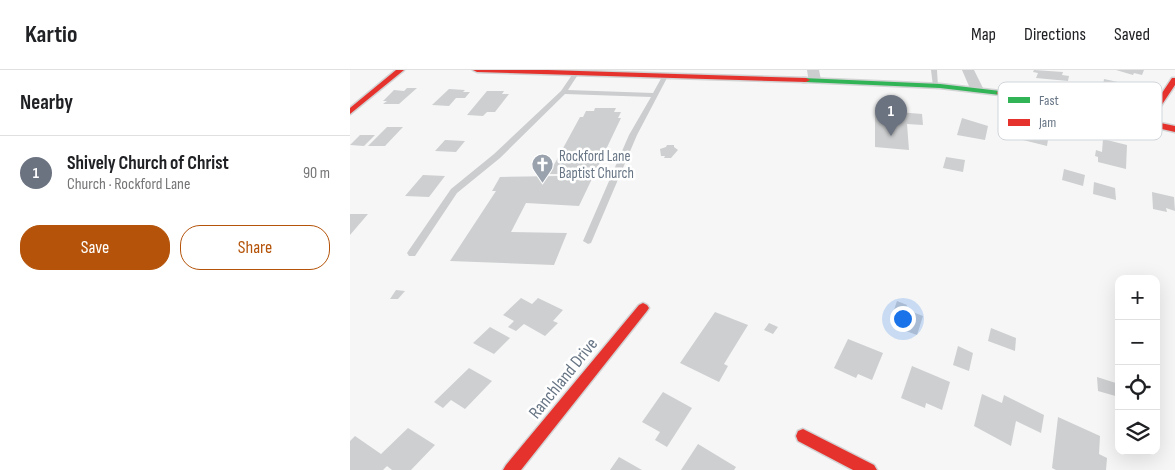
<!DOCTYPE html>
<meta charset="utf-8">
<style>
:root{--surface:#fff;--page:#f6f6f6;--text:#202124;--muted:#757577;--line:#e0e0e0;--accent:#b45309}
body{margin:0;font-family:"Sofia Sans Condensed",sans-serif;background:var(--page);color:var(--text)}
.controls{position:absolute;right:15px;bottom:15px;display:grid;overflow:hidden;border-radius:10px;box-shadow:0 5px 20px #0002}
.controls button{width:45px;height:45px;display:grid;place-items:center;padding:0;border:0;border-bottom:1px solid var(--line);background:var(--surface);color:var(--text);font:25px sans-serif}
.you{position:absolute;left:552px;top:248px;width:18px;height:18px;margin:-12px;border:4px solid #fff;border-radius:50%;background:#1a73e8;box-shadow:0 0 0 8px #1a73e833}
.badge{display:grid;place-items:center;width:32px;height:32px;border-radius:50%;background:var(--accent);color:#fff;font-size:16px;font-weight:700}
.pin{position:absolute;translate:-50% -41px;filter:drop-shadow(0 1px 2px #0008)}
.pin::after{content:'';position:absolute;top:26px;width:18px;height:15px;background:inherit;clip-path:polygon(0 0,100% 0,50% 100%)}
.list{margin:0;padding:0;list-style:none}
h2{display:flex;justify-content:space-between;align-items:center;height:65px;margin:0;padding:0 20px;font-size:21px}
h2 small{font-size:16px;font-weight:400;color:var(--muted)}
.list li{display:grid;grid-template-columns:32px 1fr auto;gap:15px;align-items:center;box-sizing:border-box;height:75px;padding:0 20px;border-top:1px solid var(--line)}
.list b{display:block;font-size:19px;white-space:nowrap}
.list p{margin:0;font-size:16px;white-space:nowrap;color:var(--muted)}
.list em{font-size:16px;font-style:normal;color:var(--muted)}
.actions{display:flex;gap:10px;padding:15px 20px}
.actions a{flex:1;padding:11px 0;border:1px solid var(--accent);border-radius:20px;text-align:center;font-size:18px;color:var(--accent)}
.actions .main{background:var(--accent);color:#fff}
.icon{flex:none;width:28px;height:28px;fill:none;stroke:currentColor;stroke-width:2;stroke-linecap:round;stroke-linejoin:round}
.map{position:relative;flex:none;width:825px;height:400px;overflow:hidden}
header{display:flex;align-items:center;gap:30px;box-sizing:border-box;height:70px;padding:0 25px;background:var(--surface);border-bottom:1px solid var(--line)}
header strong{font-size:24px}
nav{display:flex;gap:28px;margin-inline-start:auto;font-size:18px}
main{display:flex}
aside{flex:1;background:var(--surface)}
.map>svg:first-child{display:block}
</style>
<header>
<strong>Kartio</strong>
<nav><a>Map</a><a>Directions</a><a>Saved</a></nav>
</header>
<main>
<aside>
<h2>Nearby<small></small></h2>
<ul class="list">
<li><span class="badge" style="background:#6b7280">1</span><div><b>Shively Church of Christ</b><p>Church · Rockford Lane</p></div><em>90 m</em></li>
</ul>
<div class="actions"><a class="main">Save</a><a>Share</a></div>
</aside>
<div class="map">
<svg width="825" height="400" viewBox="0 0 825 400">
<rect width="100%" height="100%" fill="#f6f6f6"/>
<path fill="#cdcfd0" d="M684,0L713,2L712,5L719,6L718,11L686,8L688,3L683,2Z
M766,0H794L792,5L784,3L783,5Z
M754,9L777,14L776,19L785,21V26L775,24L774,27L752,22Z
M57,18H67L49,34H33L37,31H33L44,20L54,21Z
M99,19L115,20L113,22H120L115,28H106L99,36L82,35Z
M137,21H154L152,24H159L145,42H137L133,46L117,45Z
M245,38H266L264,42H271L268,48H271L229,136L176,133L161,162L217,163L204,195L100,191L146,121H142L150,107L210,106L211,104H199L230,47H233L236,41H244Z
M525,40L572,44L573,55L557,54L559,80L525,77Z
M612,48L638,56L635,70L607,65Z
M677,52L700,57L697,76L673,70Z
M37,57H53L35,76H18Z
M10,65H25L14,76L0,75Z
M753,69L777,75L776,99L748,92V87L745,86L746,80L752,82Z
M95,70L115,71L106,82L85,81Z
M317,75H324V77L328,80L321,88H314L315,86H311L310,79L316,77Z
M596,87L615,90L613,102L593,98Z
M714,99L735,105L733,116L712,110Z
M73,105L95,106L79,127L55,126Z
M744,112L765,118L766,130L743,124Z
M802,122L824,127L825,141L816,138L817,142L803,139Z
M0,144H18L0,165Z
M46,220L55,221L48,229H40Z
M171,228L182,234L188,228L213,240L203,251L208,253L195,266L174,254L166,261L158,257L164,251L153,245Z
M547,231L557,235L554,244L544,240Z
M560,241L573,246L567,265L553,260Z
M365,242L398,255L374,294L378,296L369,312L330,293Z
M419,253L428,257L423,264L414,260Z
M140,257L160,268L144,284L123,273Z
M641,258L666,268L665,281L638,271Z
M498,269L533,283L522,310L508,304L506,308L484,298Z
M608,276L623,283L619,301L603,295Z
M562,296L600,312L592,340L576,333L575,338L551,328Z
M119,298L142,311L115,339L101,330L93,338L84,332Z
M747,307L769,314V327L748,321Z
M313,322L342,338L317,377L305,370L310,362L292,352Z
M632,324L652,333L654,325L694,345L691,363L666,351L661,376L624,356Z
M708,347L750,366L749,384L757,388L756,400H706L702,398Z
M58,358L85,375L61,400H42L37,396L33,400H0V371L5,366L31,384Z
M348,374L386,397L384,400H331Z
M269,387L292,400H260Z"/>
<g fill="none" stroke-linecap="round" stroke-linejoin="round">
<defs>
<path id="fast" d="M453,8L590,14L650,21L654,23L650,25L590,18L456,12H453Z"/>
<path id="jam" d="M46,0H54L0,44V38Z
M123,0H198L456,8L460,10L456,12L127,2Z
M822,8H825V15L801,51L825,56V62L702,34L650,25L646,23L650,21L702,30L794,50Z
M293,233L297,235L299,238L297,241L171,400H153L156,395L289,235Z
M453,359L524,395L527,400H503L448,371L446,366L448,361Z"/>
</defs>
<use href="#fast" stroke="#d2d3d4" stroke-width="3"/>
<use href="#jam" stroke="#d2d3d4" stroke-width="3"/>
<path fill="#cccdcf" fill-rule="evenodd" d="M581,0H587L588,17L583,16Z
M226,1L229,3L218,20L303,23L313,5L318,6L287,65L241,173L238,174L233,171L279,65L301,27L215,24L150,88L107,123L65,186H59L57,183L59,180L101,119L144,84L211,21L224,2Z"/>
<path fill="#cccdcf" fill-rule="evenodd" d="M457,0H469L471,10L469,13H459Z
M612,0H624L634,20L632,23H622Z"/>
<use href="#fast" fill="#30b455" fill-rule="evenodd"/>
<use href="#jam" fill="#e5322d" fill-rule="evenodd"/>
</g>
<defs>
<symbol id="church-pin" viewBox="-11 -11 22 30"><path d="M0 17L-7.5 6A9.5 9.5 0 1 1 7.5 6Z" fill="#99a2ad" stroke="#fff"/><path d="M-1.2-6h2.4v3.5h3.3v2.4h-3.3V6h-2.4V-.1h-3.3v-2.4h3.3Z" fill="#fff"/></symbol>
</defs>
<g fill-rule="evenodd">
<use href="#church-pin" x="180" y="82" width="25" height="34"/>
</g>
<g text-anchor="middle" stroke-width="5" stroke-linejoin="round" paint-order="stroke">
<g font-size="15" fill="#677585" stroke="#fff" text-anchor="start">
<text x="209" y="91">Rockford Lane<tspan x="209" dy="17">Baptist Church</tspan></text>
</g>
<g font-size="18" fill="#677585" stroke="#fff">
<text transform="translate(213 308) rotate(-51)" y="6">Ranchland Drive</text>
</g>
</g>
<rect x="648" y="12" width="164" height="58" rx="8" fill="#fff" stroke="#d1d6da" stroke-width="1"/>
<rect x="658" y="27" width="22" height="6" fill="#30b455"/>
<rect x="658" y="49" width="22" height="7" fill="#e5322d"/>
<g font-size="14" fill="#677585">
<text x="689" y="35">Fast</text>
<text x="689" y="57">Jam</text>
</g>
</svg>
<div class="controls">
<button>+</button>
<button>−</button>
<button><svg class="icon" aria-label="locate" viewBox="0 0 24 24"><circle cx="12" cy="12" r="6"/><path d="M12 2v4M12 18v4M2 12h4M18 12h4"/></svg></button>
<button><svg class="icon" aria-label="layers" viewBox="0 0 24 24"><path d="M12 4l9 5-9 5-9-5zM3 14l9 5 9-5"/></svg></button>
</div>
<div class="you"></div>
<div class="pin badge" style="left:541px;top:66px;background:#6b7280">1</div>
</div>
</main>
